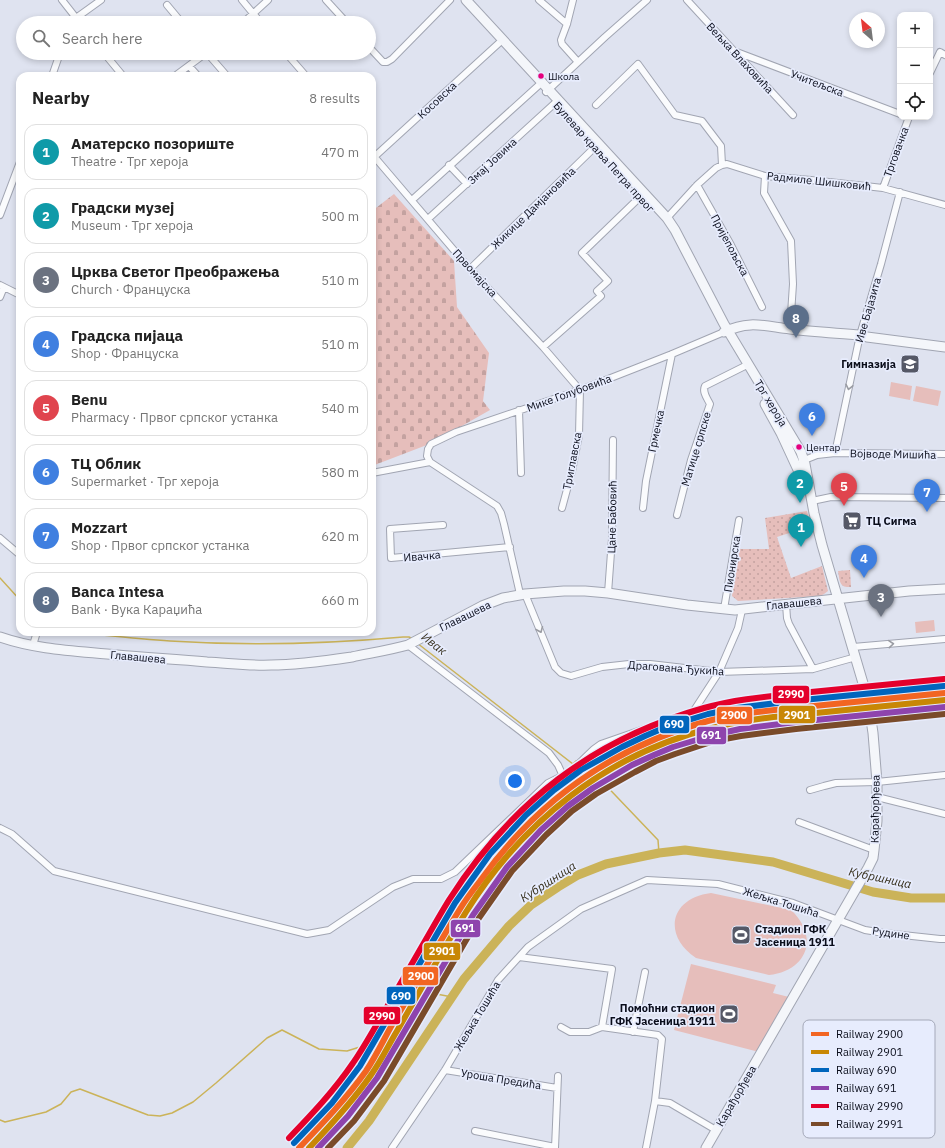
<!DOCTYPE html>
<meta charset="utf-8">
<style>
:root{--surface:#fff;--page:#f2f2f2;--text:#222;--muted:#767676;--line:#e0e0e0;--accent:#db2777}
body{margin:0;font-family:"IBM Plex Sans",sans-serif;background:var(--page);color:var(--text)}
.controls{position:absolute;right:12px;top:12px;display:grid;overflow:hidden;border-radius:8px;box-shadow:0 2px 6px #0003}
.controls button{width:36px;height:36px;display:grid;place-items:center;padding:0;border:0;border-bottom:1px solid var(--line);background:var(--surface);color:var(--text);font:20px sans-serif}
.compass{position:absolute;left:849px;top:12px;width:36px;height:36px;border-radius:50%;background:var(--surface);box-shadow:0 2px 6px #0003;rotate:332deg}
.you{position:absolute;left:515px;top:781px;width:14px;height:14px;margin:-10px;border:3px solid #fff;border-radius:50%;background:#1a73e8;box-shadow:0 0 0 6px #1a73e833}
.badge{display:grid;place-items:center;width:26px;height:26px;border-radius:50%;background:var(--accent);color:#fff;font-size:13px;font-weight:700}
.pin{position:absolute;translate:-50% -33px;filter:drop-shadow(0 1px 2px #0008)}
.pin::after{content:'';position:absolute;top:21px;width:14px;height:12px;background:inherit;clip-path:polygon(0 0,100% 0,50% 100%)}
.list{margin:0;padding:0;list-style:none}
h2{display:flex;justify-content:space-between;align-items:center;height:52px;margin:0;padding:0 16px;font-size:17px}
h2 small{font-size:13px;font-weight:400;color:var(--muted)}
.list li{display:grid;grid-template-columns:26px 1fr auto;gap:12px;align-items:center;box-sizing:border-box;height:56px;margin:0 8px 8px;padding:0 8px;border:1px solid var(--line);border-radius:12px}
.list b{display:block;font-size:15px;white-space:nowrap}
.list p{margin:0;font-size:13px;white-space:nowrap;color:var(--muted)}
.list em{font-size:13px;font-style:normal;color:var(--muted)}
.icon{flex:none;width:22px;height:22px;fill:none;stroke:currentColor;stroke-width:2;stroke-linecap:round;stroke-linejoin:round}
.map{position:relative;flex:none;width:945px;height:1148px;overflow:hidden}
.search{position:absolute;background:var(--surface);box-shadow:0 2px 6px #0003;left:16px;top:16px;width:360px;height:44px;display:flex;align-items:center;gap:10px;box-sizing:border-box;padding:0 14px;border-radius:22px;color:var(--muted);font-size:15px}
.panel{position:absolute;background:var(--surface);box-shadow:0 2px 6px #0003;left:16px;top:72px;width:360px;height:564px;border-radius:12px}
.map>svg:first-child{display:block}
</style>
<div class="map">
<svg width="945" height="1148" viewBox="0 0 945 1148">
<defs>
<pattern id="grass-dots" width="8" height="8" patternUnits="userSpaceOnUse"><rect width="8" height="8" fill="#e6bebb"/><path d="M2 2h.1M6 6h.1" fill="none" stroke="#c4a2a0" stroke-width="1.8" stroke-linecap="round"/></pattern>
<pattern id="cemetery-stones" width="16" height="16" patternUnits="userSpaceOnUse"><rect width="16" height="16" fill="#e6bebb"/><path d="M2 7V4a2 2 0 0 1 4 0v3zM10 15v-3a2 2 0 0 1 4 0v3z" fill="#c4a2a0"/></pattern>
</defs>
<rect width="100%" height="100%" fill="#dfe3f0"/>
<path fill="url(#grass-dots)" d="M807,511L811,526L777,537L791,578L822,566L828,591L824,594L820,596L738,601L732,596L739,549H769L765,518Z
M850,570L851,587C839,588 840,581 838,571Z"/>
<path fill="url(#cemetery-stones)" d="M394,194L454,261L457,307L489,353L483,401L490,410L432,443L372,466V211Z"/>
<path fill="#e6bebb" d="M891,382L912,386L910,400L889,396Z
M916,386L941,391L938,406L913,401Z
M934,620L935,631L916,633L915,622Z
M711,893L791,910C820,937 807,971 769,975L696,958C662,935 670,898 711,893Z
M691,964L776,985L773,993L789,997L759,1052L674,1030Z"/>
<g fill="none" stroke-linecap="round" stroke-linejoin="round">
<path stroke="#cbb359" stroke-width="1.5" d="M0,578L20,600
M70,632C103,635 136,639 170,641C247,646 326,644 403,637H409L413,639
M417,643L573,764L576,761L578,762
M582,764L591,769L593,772
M596,775L658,840L659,853
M421,991L452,997
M0,1120L5,1122L46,1112L61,1104L71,1092L80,1089L148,1115L160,1116L172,1113L193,1102L216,1083L267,1038L282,1030L319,1049L347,1051L363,1046L371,1040L373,1030L403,989L410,987"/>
<path stroke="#cbb359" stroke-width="9" d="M347,1148L369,1121L464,979L509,926L531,905L558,887L578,875L606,864L659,853L685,850L773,862L873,892L911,898H945"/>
<defs>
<path id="street" d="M62,0L80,23
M242,0L261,23
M326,0L347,23
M539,0L567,24
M573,0L567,24L561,40L562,44L578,62
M687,0L793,115
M167,5L182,23
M72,23L76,18L101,0
M243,23L268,0
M369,47L383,62H387L392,59L450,0
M734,51L900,114
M104,53L123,76
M207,53L227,76
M286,53L306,76
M189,66L198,76
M930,73L940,52L945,55
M52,76L60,53
M175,76L206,53
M546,92L605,37L647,0
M596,105L638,64L675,115L702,121L721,146L722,165
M372,154L470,269L543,347L580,390L579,435L572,471L562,508
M372,159L499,43
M449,165L467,184
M765,176L764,193L791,241L793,284L790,329
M697,185L731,245L762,307
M883,188L909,117
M412,200L539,85
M0,215L20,162
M667,218L697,185L716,168L722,165L727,164L765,176L811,180L883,188L945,205
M428,219L555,103
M470,269L595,147
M0,285L20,295
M0,297L4,287
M543,347L601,296L597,291L608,281L582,253L640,197
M519,410L521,473
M835,453L860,335L881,264L900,192
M802,461L817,455L835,453L945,454
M430,462L427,456L428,449L431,444L456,432L580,390L672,354L724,332
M430,462L497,506L501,513L504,524L520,594
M372,473L430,462
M812,501L831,497L945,498
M643,508L646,481L672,354
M677,515L691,460L710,404C707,398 702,392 705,386L749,364
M443,525L390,529L391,558L510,547
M0,538L20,555
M608,593L612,539L613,440
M525,594L555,667L561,673L571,676L602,667L629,664H650L719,672L813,669L856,657
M786,604L787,618L789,624L813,669
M724,609L739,520
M33,645L37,632
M408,645L549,753L558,765L563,776
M853,647L945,639
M878,705L945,701
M810,790L824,786L836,783L877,782L945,775
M877,797L945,814
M799,822L874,850
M0,828L12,834L54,871L307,934L329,930L393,887L413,879H441L455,872L548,783L570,772L594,749L601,744L693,712L719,672L738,628L742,610
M491,869L532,825L560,800L586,780L606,767L632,754L662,742L712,725L741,719L869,706
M519,957L612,969L602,1027
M561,1027L570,1032H589L602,1027L658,1035L662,1039L655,1101L646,1148
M633,1032L645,972
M445,1070L557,1088
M655,1101L670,1103L675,1106L716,1130
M475,1131L555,1147
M392,1148L445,1070L498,980L528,947L581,909L647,880L718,884L793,903L865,930L884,933L940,939H945
M555,1148L558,1076"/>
<path id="secondary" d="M466,0L644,193L667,218L675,230L724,324L801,452L805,464L814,513L822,545L868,700L873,733L877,782V821L874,850L873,858L868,868L706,1148
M724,332C749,320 764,326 790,329C813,332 837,333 860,335L867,337L945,347
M765,404L781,433L806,487
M0,637C37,650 78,651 117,655C147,658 177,659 207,662C228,663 250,666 271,665C298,665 325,661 352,657C371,653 390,650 408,645L482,606L503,598L525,594L564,591H585L608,593L687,605L735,610L909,591L945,589"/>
</defs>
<use href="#street" stroke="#a1a5b2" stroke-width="8"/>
<use href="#secondary" stroke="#a1a5b2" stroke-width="11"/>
<use href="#street" stroke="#fafbfd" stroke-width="6"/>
<use href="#secondary" stroke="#f4f6fa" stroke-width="9"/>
<defs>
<path id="rail-1" d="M299,1148C323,1123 346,1099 366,1071C376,1056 384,1039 393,1023C416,985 437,946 460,909C466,899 473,890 480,881C537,801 613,747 708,721C742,712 779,710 814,706C857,702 901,697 945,693"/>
<path id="rail-2" d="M309,1148C331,1125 353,1101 371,1075C381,1061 388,1046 397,1031C420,991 442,951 466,912C523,821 607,754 712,728C746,719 781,716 816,713C859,709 902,704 945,700"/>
<path id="rail-3" d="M294,1143L332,1103L360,1066L455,903L490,854L526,815L554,790L581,770L622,747L645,736L666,727L708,714L737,708L793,701L944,686"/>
<path id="rail-4" d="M318,1148L348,1116L377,1078L473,915L507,867L541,830L568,806L593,788L632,765L654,755L673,747L713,735L740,729L796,722L945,707"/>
<path id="rail-5" d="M289,1138C312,1114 334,1091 353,1063C363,1049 371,1034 380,1019C395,993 410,967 425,941C433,927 441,913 449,900C511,803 593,739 704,708C739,698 775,696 811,692C855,688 899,683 944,679"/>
<path id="rail-6" d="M328,1148L354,1121L384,1081L479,918L512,871L546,835L572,811L596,794L635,772L656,761L675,754L714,741L741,736L796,729L945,714"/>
</defs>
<use href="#rail-1" stroke="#e7ecfd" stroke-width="9"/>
<use href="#rail-2" stroke="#e7ecfd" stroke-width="9"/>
<use href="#rail-3" stroke="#e7ecfd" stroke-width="9"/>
<use href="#rail-4" stroke="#e7ecfd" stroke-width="9"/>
<use href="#rail-5" stroke="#e7ecfd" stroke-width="9"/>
<use href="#rail-6" stroke="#e7ecfd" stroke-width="9"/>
<use href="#rail-1" stroke="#f26522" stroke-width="6"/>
<use href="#rail-2" stroke="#c88705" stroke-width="6"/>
<use href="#rail-3" stroke="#0065bd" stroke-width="6"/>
<use href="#rail-4" stroke="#8e44ad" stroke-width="6"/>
<use href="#rail-5" stroke="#e4002b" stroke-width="6"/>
<use href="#rail-6" stroke="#7a4b2a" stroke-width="6"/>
</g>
<defs><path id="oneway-chevron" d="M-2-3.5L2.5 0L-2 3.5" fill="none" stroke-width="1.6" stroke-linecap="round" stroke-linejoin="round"/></defs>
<g stroke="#9a9ca3">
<use href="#oneway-chevron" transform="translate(849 387) rotate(102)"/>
<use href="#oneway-chevron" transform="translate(540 630) rotate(67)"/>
<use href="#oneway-chevron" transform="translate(891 644) rotate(-5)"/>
</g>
<defs>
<symbol id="school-square" viewBox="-11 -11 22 22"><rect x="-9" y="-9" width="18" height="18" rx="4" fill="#555866" stroke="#e7ecfd"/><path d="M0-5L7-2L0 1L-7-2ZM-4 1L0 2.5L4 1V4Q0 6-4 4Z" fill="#fff"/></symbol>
<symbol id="supermarket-square" viewBox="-11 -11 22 22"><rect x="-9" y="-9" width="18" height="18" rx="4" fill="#555866" stroke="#e7ecfd"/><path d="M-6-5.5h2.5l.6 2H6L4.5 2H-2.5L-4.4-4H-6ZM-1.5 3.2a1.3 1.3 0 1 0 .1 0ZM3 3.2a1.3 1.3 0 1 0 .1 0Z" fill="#fff"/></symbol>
<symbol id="stadium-square" viewBox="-11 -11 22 22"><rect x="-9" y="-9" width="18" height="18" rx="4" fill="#555866" stroke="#e7ecfd"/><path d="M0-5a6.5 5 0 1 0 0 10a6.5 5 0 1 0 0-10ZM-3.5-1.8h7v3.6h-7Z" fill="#fff"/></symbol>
</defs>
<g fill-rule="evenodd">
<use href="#school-square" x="899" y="353" width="22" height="22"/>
<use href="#supermarket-square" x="841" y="510" width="22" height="22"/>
<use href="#stadium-square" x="730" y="924" width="22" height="22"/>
<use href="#stadium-square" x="718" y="1003" width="22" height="22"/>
</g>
<g fill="#e5007d" stroke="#e7ecfd" stroke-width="1.5">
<circle cx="541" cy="76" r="3.5"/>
<circle cx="799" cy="447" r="3.5"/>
</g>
<g text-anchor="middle" stroke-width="3.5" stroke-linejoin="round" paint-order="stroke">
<g font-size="10" fill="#0a0d1b" stroke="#e7ecfd" text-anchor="start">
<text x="548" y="80">Школа</text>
<text x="806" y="451">Центар</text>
</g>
<g font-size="11" fill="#0a0d1b" stroke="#e7ecfd">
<text transform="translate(740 58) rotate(47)" y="4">Вељка Влаховића</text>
<text transform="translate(817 83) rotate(21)" y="4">Учитељска</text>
<text transform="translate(437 100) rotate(-43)" y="4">Косовска</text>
<text transform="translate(896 152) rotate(-70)" y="4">Трговачка</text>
<text transform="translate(604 157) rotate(48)" y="4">Булевар краља Петра првог</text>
<text transform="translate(492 161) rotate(-43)" y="4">Змај Јовина</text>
<text transform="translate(819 181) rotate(6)" y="4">Радмиле Шишковић</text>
<text transform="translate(533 208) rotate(-44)" y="4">Жикице Дамјановића</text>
<text transform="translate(730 245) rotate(62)" y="4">Пријепољска</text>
<text transform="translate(475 273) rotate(48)" y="4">Првомајска</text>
<text transform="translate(868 310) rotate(-74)" y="4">Иве Бајазита</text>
<text transform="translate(569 393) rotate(-20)" y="4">Мике Голубовића</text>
<text transform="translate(771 403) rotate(59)" y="4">Трг хероја</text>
<text transform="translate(656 431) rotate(-78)" y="4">Грмечка</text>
<text transform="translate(696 449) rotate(-73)" y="4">Матице српске</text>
<text transform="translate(893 454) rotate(1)" y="4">Војводе Мишића</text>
<text transform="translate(572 461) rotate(-79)" y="4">Триглавска</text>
<text transform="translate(612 517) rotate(-89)" y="4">Цане Бабовић</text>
<text transform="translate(422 556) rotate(-5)" y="4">Ивачка</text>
<text transform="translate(732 564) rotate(-81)" y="4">Пионирска</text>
<text transform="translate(794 603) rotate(-6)" y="4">Главашева</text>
<text transform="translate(465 616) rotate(-26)" y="4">Главашева</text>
<text transform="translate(138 657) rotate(5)" y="4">Главашева</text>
<text transform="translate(676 668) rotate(4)" y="4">Драгована Ђукића</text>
<text transform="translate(875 809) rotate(-89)" y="4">Карађорђева</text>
<text transform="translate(781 902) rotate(17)" y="4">Жељка Тошића</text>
<text transform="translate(891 933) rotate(8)" y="4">Рудине</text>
<text transform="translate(477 1016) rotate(-59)" y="4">Жељка Тошића</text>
<text transform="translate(501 1079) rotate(9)" y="4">Уроша Предића</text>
<text transform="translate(736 1096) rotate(-60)" y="4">Карађорђева</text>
</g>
<g font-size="11" font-weight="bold" fill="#0a0d1b" stroke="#e7ecfd" text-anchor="end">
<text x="896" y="368">Гимназија</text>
<text x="866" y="525" text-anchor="start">ТЦ Сигма</text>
<text x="755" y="933" text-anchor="start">Стадион ГФК<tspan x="755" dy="13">Јасеница 1911</tspan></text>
<text x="715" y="1012">Помоћни стадион<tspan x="715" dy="13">ГФК Јасеница 1911</tspan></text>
</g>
<g font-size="12" font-style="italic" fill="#352e1a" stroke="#e7ecfd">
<text transform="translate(434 644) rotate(38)" y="4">Ивак</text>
<text transform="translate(880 878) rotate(12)" y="4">Кубршница</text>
<text transform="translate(548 882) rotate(-33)" y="4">Кубршница</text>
</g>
</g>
<rect x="803" y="1020" width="132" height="118" rx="6" fill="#e7ecfd" stroke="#a5a9b9" stroke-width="1"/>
<rect x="811" y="1032" width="18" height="4" fill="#f26522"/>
<rect x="811" y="1050" width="18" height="4" fill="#c88705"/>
<rect x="811" y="1068" width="18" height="4" fill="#0065bd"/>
<rect x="811" y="1086" width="18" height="4" fill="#8e44ad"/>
<rect x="811" y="1104" width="18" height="4" fill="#e4002b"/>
<rect x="811" y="1122" width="18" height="4" fill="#7a4b2a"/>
<g font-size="11" fill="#0a0d1b">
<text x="836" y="1038">Railway 2900</text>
<text x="836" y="1056">Railway 2901</text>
<text x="836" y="1074">Railway 690</text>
<text x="836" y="1092">Railway 691</text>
<text x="836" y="1110">Railway 2990</text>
<text x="836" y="1128">Railway 2991</text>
</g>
<g stroke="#e7ecfd" stroke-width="1.5">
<rect x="772" y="685" width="38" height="19" rx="4" fill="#e4002b"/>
<rect x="778" y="705" width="38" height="19" rx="4" fill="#c88705"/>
<rect x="716" y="706" width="37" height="19" rx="4" fill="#f26522"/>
<rect x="659" y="715" width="31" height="19" rx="4" fill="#0065bd"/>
<rect x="696" y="726" width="31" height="19" rx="4" fill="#8e44ad"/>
<rect x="450" y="919" width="31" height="19" rx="4" fill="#8e44ad"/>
<rect x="423" y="942" width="38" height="19" rx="4" fill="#c88705"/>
<rect x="402" y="966" width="37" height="20" rx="4" fill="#f26522"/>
<rect x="386" y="986" width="30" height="19" rx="4" fill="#0065bd"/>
<rect x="363" y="1006" width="38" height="19" rx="4" fill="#e4002b"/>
</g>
<g font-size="11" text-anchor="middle" font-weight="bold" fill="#fff">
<text x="791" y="698">2990</text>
<text x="797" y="719">2901</text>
<text x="734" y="719">2900</text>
<text x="674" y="728">690</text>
<text x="711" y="739">691</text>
<text x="465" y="932">691</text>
<text x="442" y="955">2901</text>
<text x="421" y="980">2900</text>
<text x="401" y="1000">690</text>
<text x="382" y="1020">2990</text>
</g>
</svg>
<div class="controls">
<button>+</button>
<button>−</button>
<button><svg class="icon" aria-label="locate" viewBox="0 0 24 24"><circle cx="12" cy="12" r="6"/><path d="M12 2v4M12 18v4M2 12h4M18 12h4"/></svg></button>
</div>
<svg class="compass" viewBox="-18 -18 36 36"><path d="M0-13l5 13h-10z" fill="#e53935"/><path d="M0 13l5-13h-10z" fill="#767676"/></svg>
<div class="you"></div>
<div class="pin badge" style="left:801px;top:547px;background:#0f9aa8">1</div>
<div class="pin badge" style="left:800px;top:503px;background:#0f9aa8">2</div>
<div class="pin badge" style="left:881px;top:617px;background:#6b7280">3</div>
<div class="pin badge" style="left:864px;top:578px;background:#3f7fe0">4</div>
<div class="pin badge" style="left:844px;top:506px;background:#e0444e">5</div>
<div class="pin badge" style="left:812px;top:436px;background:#3f7fe0">6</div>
<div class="pin badge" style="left:927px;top:512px;background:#3f7fe0">7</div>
<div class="pin badge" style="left:796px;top:338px;background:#5c6f8a">8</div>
<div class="search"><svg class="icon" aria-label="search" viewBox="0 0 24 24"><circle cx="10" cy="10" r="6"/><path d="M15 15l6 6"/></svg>Search here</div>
<section class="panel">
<h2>Nearby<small>8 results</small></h2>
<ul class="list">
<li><span class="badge" style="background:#0f9aa8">1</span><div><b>Аматерско позориште</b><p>Theatre · Трг хероја</p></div><em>470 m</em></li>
<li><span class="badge" style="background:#0f9aa8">2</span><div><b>Градски музеј</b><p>Museum · Трг хероја</p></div><em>500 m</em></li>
<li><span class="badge" style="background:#6b7280">3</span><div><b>Црква Светог Преображења</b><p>Church · Француска</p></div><em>510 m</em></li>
<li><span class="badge" style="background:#3f7fe0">4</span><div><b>Градска пијаца</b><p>Shop · Француска</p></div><em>510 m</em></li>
<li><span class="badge" style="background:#e0444e">5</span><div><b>Benu</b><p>Pharmacy · Првог српског устанка</p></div><em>540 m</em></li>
<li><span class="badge" style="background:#3f7fe0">6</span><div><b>ТЦ Облик</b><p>Supermarket · Трг хероја</p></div><em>580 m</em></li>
<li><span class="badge" style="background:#3f7fe0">7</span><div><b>Mozzart</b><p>Shop · Првог српског устанка</p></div><em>620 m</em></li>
<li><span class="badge" style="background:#5c6f8a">8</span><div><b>Banca Intesa</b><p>Bank · Вука Караџића</p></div><em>660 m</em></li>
</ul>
</section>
</div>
